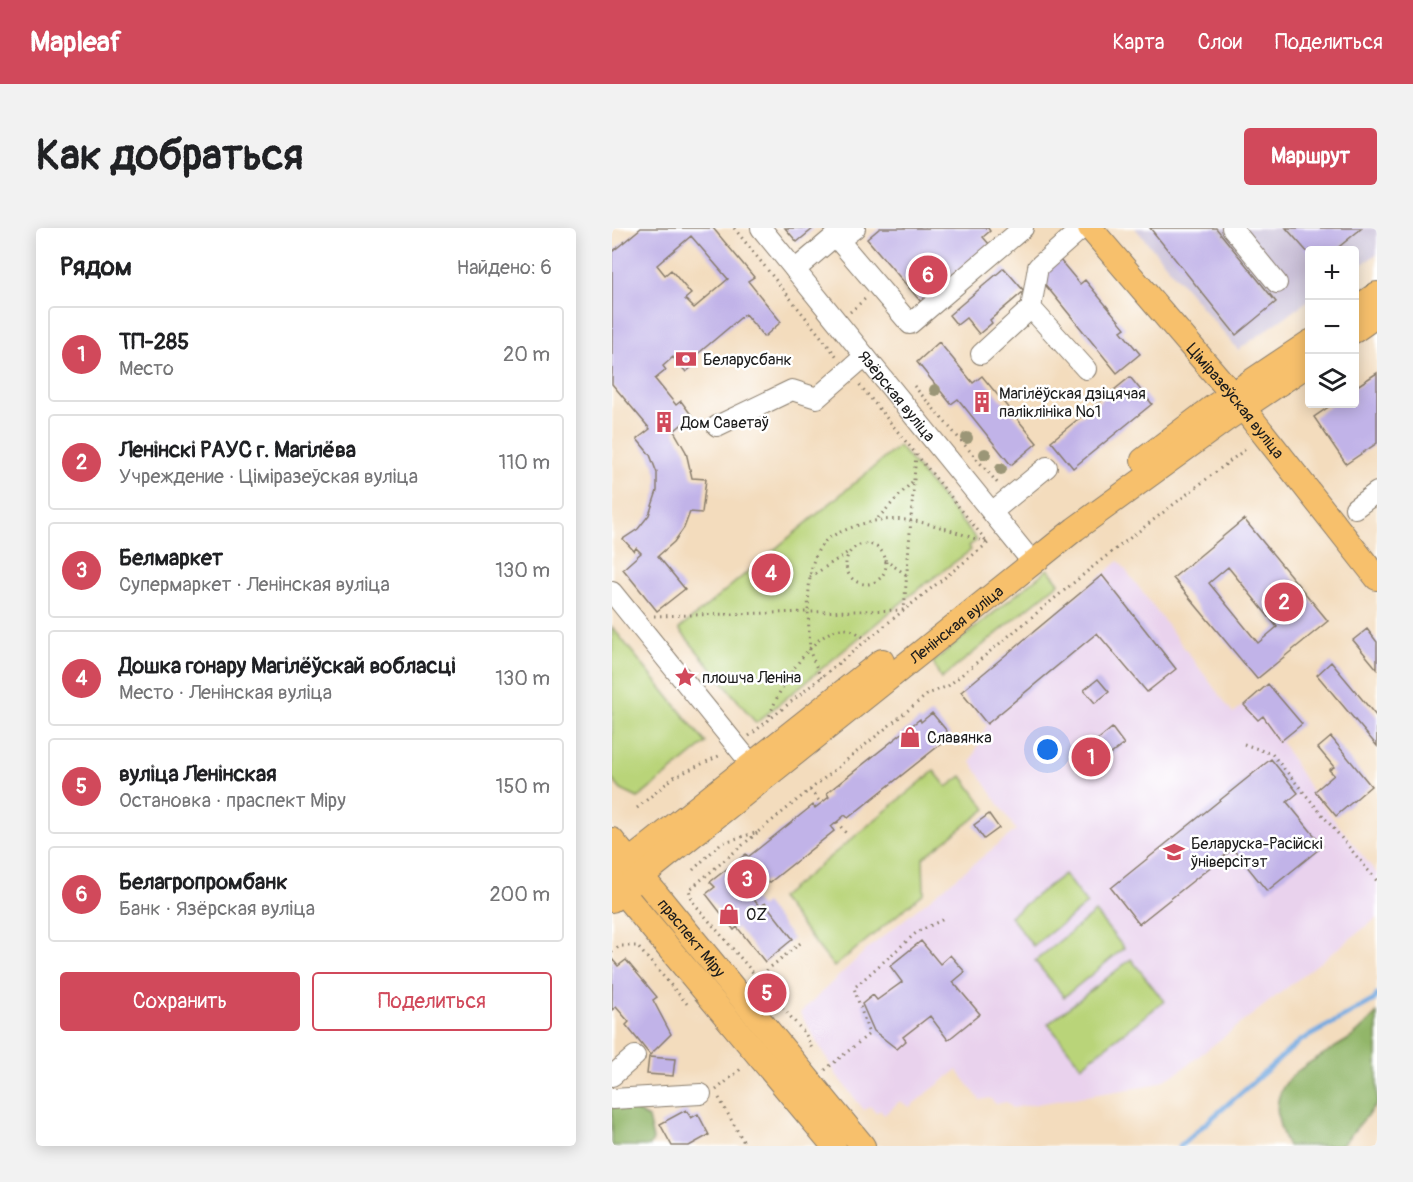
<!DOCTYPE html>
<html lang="ru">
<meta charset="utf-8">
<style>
:root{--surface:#fff;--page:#f2f2f2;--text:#202124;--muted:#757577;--line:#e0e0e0;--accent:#d1495b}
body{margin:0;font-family:Pangolin,sans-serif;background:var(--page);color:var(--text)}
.controls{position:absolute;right:18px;top:18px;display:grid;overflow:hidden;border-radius:6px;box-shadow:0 3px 15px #0003}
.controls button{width:54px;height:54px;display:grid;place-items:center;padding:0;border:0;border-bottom:2px solid var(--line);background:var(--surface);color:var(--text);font:30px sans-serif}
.you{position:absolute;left:436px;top:522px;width:21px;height:21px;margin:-15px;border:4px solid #fff;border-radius:50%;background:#1a73e8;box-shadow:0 0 0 9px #1a73e833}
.badge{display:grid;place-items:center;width:39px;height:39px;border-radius:50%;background:var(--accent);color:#fff;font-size:20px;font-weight:700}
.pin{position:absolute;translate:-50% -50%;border:3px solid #fff;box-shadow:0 2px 6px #0006}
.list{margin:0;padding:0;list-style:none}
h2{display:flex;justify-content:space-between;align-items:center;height:78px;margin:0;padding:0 24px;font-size:26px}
h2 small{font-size:20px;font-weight:400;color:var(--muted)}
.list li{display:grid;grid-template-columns:39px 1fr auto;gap:18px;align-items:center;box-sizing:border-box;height:96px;margin:0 12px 12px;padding:0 12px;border:2px solid var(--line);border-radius:6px}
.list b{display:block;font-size:22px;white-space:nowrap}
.list p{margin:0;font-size:20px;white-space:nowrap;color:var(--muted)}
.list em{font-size:20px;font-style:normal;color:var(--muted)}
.actions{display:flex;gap:12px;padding:18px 24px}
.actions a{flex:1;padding:14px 0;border:2px solid var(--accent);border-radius:6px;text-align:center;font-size:21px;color:var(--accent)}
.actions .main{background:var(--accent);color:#fff}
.icon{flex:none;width:33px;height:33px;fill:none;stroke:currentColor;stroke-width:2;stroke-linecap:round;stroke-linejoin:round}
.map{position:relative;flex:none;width:765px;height:918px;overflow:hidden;border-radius:6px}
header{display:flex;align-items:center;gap:36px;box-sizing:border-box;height:84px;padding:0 30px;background:var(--accent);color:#fff}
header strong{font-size:28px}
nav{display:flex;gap:33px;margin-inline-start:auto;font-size:21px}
.intro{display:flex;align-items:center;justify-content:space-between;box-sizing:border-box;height:144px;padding:0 36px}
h1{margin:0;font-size:42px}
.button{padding:15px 27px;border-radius:6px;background:var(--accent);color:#fff;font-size:21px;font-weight:700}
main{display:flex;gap:36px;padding:0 36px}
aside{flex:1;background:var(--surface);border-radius:6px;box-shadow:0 3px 15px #0003}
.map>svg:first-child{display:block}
</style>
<header>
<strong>Mapleaf</strong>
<nav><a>Карта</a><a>Слои</a><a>Поделиться</a></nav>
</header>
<div class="intro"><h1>Как добраться</h1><a class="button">Маршрут</a></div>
<main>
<aside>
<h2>Рядом<small>Найдено: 6</small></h2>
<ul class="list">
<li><span class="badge">1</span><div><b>ТП-285</b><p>Место</p></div><em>20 m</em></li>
<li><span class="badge">2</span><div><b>Ленінскі РАУС г. Магілёва</b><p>Учреждение · Ціміразеўская вуліца</p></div><em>110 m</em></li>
<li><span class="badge">3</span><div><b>Белмаркет</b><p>Супермаркет · Ленінская вуліца</p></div><em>130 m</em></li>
<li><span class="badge">4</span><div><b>Дошка гонару Магілёўскай вобласці</b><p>Место · Ленінская вуліца</p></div><em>130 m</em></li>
<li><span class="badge">5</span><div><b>вуліца Ленінская</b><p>Остановка · праспект Міру</p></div><em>150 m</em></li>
<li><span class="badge">6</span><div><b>Белагропромбанк</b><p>Банк · Язёрская вуліца</p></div><em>200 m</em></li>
</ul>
<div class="actions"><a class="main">Сохранить</a><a>Поделиться</a></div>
</aside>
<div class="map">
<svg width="765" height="918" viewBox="0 0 765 918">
<rect width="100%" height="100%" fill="#fff"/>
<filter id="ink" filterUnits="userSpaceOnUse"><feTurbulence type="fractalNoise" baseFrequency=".0167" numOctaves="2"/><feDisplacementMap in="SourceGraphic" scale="12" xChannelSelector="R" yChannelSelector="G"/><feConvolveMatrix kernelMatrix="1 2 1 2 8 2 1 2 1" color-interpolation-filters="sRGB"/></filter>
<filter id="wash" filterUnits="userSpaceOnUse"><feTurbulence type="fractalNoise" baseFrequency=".008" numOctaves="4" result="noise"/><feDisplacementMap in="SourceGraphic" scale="24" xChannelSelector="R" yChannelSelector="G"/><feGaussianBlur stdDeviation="1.35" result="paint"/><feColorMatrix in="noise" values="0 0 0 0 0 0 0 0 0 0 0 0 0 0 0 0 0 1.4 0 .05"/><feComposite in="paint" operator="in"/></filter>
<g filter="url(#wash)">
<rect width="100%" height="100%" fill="#f3dcbd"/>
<path fill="#e9d2ed" d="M507,333L621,485L632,477L651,488L669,513L698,561L765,646V690L565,845L542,857L400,880L395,874L384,876L378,870L368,872L345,842L297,879L288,873L272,887L268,882L264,885L258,878L252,882L225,848L188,785L254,722L404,602L359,534L375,496L349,464Z"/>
<path fill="#c9bfd7" d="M523,0H765V26L743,41L742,22H698L697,72L626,122Z"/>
<path fill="#b9d479" stroke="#6a784a" stroke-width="1.5" d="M287,218L365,312L357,318L359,322L301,365L144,495L67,401Z
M436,341L447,355L329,451L321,434Z
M0,399L94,515L26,570L9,562L0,551Z
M322,543L335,559L350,548L374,581L311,630L312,665L222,739L168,670Z
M452,646L475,676L421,718L398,688Z
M483,684L512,720L452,769L423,733Z
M519,731L552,773L469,838L436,796Z"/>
<path fill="#92b669" stroke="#576942" stroke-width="1.5" d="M765,785V876L729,918H676C643,854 691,840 737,811C747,804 756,794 765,785Z
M14,876L36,890L41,912L38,918H0V879Z"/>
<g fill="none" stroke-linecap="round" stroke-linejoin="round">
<path stroke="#71a8e0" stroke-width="5" d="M568,918L688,813L762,772L765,767"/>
</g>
<g id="blocks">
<path fill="#c1b3e8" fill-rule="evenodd" d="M29,0H101L142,49L136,53L169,94L152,109L133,86L82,129L86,134L74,144L61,129L51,138L54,142L43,151L64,177L69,173L80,188L62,203L74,224L80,250L94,251L90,285L78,284L72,300L62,314L46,328L73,361L45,383L11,341L29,325L24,320L22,323L11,311L26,301L37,287L45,263V245L38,227L25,211L38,201L0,156V24ZM79,8L116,51L82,80L73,71L79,66L59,42L53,47L45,37Z
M173,0H202L185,14Z
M268,0H376L378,3L371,9L377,16L309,74L255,11Z
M538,0H604L664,74L624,107Z
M674,0H750L723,22H698V27Z
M448,32L468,56L473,52L513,100L509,103L528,126L505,145L427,49Z
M392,40L412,63L378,92L380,95L367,106L354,90L345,97L337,87Z
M327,114L361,155L370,148L425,215L399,237L346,171L339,176L305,134Z
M765,145V215L734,236L702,189L721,176H742V160Z
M518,149L540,176L461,240L439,213Z
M632,291L716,393L645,451L561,350ZM616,339L665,399L646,415L597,355Z
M490,347L564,441L535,464L485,405L375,496L349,464Z
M755,401L765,414V441L741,412Z
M719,434L765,489V518L705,447Z
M486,451L497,464L483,475L472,462Z
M656,456L690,496L669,513L651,488L646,492L632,477Z
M320,485L339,508L236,590L233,587L219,599L222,603L157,655L154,652L137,666L148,679L153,675L181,711L153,734L125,699L122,702L94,666L103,659L98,654L134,626L136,629L201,577L203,580L217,569L215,565L308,491L309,494Z
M500,500L512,516L495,529L483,514Z
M719,509L759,558L724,588L703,563L722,547L717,542L722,539L706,520Z
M481,515L494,530L477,543L465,528Z
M659,531L686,565L675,574L711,618L655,663L621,621L527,696L499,660Z
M377,586L387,600L372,611L362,597Z
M309,713L328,736L338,727L353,744L341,754L368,786L336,812L318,788L291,809L294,813L285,821L262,803L250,776L261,767L265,772L290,754L278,738Z
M0,731L6,738L14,732L45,769L41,772L59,806L38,827L14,797L17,794L4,779L0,782Z
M37,829L63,831L61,848L35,846Z
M74,882L79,890L86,886L97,907L77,918H60L48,896Z"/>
</g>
</g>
<g filter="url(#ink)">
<use href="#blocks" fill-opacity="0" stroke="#887c6c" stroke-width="1.5"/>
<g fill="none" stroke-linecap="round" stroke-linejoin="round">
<defs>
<g id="minor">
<path id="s1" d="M149,0L421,335"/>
<path d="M620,0L665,55"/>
<path d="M223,8L298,96L411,0"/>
<path d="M183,42L223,8L235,6L243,0"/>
<path d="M419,80L474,141"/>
<path d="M369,126L419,80L426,39L470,0"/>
<path d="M105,198L180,162L205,170L253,128"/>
<path d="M743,280L765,264"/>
<path d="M380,284L435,239"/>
<path d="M0,364L149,548"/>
<path d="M0,848L23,828"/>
<path d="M0,871L89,866"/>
</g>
<g id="major">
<path id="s2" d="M478,0L621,167L765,350"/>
<path d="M742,82L765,66"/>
<path d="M742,103L765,87"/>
<path d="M531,232L601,179L698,114"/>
<path id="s3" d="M0,612L251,918"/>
<path d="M0,647L270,433"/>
<path d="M0,652L222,918"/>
<path id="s4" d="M0,672L463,301L613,192L698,135"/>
</g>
</defs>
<use href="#minor" stroke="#887c6c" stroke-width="22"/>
<use href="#major" stroke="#887c6c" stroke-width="26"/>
<path stroke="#887c6c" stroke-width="3" stroke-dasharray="1.5 4.5" stroke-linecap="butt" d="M122,0L226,130
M238,84L253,71
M302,158L388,258
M266,290L300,254
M234 336a20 20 0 1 1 40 0a20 20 0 1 1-40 0Z
M273,332L296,348
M198,349L238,323
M42,388L196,384C197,364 196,339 207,321C214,309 226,305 238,300C289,280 327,299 376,315
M209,450L198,424L196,384L292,382L376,315L305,227
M156,493C163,466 199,403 230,401C240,400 248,407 255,412
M137,508L292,382L304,226L247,156
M632,516L660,526L765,653
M198,562L209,575
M25,580L62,549L109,527
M225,594L236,608
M145,605L77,662L81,674L194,807L201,823
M81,642L109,615L146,604L316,466L336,458L488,333L635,220
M0,724L8,718H25L76,777
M145,750L191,713
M213,842L257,806L242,760L305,704L332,691
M104,862L130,840
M107,870L134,918"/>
<use href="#minor" stroke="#fff" stroke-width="20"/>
<use href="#major" stroke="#f7c06c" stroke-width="24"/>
</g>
<g fill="#9b9677">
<circle cx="323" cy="162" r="6"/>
<circle cx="355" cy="210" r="6"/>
<circle cx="373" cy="226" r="6"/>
<circle cx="389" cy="241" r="6"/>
</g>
</g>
<defs>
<symbol id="bank-bare" viewBox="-9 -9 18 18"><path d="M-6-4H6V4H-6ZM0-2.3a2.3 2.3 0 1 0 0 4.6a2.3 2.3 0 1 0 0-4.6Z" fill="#d1495b" stroke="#fff" stroke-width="2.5" paint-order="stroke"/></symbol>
<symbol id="building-bare" viewBox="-9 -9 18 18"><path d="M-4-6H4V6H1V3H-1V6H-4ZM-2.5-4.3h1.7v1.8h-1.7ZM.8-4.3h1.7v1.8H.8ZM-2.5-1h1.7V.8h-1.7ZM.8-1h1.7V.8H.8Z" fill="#d1495b" stroke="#fff" stroke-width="2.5" paint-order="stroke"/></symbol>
<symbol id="sight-bare" viewBox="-9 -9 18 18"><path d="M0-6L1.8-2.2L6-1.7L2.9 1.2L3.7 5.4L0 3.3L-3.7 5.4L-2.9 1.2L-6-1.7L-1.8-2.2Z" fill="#d1495b" stroke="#fff" stroke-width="2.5" paint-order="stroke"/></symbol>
<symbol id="shop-bare" viewBox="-9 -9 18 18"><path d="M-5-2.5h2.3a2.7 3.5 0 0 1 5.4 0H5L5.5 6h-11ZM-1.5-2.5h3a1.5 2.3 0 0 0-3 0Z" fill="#d1495b" stroke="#fff" stroke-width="2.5" paint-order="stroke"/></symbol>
<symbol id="university-bare" viewBox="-9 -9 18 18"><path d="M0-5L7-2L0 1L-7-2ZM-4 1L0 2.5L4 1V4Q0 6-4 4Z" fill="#d1495b" stroke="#fff" stroke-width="2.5" paint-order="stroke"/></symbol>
</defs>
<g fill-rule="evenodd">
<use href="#bank-bare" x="59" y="116" width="30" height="30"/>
<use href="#building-bare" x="355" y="159" width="30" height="30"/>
<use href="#building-bare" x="37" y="179" width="30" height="30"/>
<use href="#sight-bare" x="58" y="434" width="30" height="30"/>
<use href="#shop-bare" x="283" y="494" width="30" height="30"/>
<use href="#university-bare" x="547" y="609" width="30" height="30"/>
<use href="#shop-bare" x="102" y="671" width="30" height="30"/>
</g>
<g text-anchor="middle" stroke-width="5" stroke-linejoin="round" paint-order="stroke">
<g font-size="16" fill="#1c1c1c" stroke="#fff" text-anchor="start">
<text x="91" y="137">Беларусбанк</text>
<text x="387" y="171">Магілёўская дзіцячая<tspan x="387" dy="18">паліклініка №1</tspan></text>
<text x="69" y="200">Дом Саветаў</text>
<text x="90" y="455">плошча Леніна</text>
<text x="315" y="515">Славянка</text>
<text x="579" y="621">Беларуска-Расійскі<tspan x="579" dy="18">ўніверсітэт</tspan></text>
<text x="134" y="692">OZ</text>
</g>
<g font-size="16" fill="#1c1c1c" stroke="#fff">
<text dy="6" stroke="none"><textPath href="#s1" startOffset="216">Язёрская вуліца</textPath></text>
<text dy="6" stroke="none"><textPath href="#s2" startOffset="226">Ціміразеўская вуліца</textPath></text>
<text dy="6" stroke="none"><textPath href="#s4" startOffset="441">Ленінская вуліца</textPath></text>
<text dy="6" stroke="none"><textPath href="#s3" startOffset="126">праспект Міру</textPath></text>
</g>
</g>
</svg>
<div class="controls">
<button>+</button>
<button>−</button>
<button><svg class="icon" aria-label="layers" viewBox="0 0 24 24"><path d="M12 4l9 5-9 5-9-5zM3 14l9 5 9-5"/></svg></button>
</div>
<div class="you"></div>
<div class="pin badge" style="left:479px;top:529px">1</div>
<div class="pin badge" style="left:672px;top:374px">2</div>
<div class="pin badge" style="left:135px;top:651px">3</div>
<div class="pin badge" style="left:159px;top:345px">4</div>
<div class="pin badge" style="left:155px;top:765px">5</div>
<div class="pin badge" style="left:316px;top:47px">6</div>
</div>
</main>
